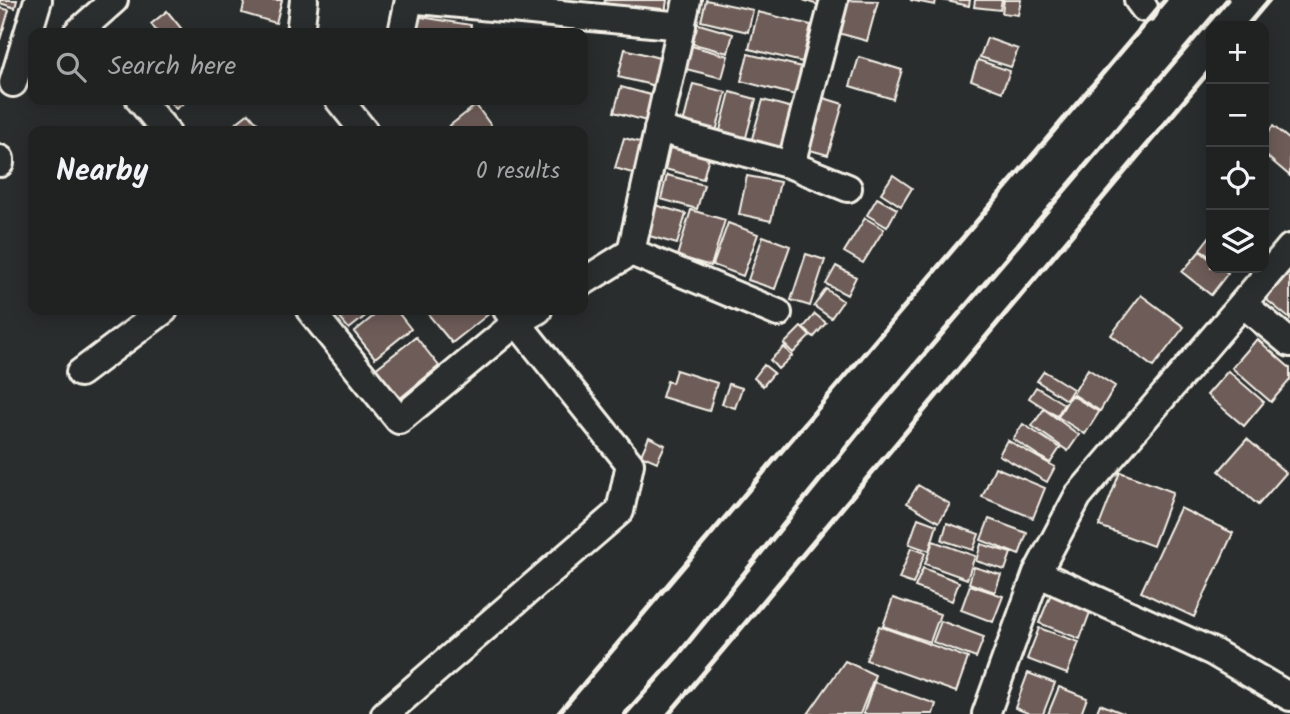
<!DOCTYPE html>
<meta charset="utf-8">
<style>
:root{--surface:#202222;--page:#2d2f2f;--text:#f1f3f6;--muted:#a2a4a5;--line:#3d3f40}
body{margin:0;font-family:Kalam,sans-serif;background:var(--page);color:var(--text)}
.controls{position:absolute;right:21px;top:21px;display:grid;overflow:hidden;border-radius:14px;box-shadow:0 4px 18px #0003}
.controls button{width:63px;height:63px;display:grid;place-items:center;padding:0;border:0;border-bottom:2px solid var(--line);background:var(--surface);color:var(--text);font:35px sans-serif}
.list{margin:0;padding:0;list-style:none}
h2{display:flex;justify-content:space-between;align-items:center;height:91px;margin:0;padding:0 28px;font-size:30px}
h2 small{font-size:23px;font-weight:400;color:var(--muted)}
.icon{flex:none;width:38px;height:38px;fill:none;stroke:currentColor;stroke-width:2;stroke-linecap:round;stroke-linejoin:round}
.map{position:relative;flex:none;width:1290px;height:714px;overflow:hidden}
.search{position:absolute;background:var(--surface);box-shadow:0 4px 18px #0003;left:28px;top:28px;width:560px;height:77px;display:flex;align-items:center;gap:18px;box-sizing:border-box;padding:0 24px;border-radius:14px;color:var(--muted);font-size:26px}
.panel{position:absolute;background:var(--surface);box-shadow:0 4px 18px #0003;left:28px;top:126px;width:560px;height:189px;border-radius:14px}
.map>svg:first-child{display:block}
</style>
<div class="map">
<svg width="1290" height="714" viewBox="0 0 1290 714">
<rect width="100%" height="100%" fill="#2a2d2e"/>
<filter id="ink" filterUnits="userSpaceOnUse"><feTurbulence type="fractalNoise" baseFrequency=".0143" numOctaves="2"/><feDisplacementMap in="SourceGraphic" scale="14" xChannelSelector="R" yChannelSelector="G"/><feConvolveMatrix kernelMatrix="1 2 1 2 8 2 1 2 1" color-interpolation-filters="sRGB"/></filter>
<g filter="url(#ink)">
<path fill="#6e5b58" stroke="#f4f1e8" stroke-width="2" d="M0,0H17L15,8L0,3Z
M245,0H282L276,23L242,13Z
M605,0H667L665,14L604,3Z
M706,0L753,10L748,32L701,21Z
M803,0H826L824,7Z
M839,0L878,1L867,41L831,31Z
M910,0H936L935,5Z
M942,0H970L969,6Z
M975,0H1002L1000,10L974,7Z
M1004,0H1021L1018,15L1002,13Z
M0,8L9,10L0,40Z
M167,11L185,33H158L151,24Z
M758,12L811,25L802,62L749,49Z
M415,16L471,25L470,33H412Z
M692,22L733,34L728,53L686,42Z
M987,38L1018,49L1011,67L980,57Z
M688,45L728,56L722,78L682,68Z
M625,49L663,59L656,86L618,77Z
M748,54L802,67L795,95L741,81Z
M859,57L902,70L893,99L850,86Z
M978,60L1010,71L1002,92L971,80Z
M693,84L726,92L714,140L681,132Z
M621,87L658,97L650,122L614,112Z
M730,92L756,99L744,145L718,138Z
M814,95L843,104L828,155L799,147Z
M168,100H188L176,109Z
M763,100L803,111L789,160L749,149Z
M476,105L495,131H443Z
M249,113L264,131H226Z
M1273,126L1290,140V176L1264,154V137Z
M624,138L647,144L639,175L615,168Z
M672,139L711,149L703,179L665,169Z
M667,175L704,185L697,209L661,199Z
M893,175L912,188L901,206L881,193Z
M747,176L780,182L771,221L739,214Z
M877,198L897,209L887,227L867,215Z
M655,205L686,214L677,244L646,235Z
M691,210L725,220L711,266L677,256Z
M865,218L884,229L863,263L844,252Z
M728,223L758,234L743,276L713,265Z
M1211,235V258L1200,249Z
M763,236L790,246L775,289L748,280Z
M1200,251L1211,260V268H1221L1228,273L1211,295L1182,272Z
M806,254L825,260L810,306L791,300Z
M1290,263V319L1262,296Z
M836,266L856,277L847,295L826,284Z
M826,289L843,301L831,318L814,306Z
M1141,295L1184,327L1153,367L1111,335Z
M333,310H373L349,329Z
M381,310H396L411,329L375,358L354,332Z
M431,310H487L490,313L452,343L427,313Z
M815,314L826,323L814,337L803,328Z
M801,327L810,336L793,353L784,344Z
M416,337L439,366L398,400L374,370Z
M1257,339L1290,368V380L1271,402L1232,368Z
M784,347L792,356L778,369L770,360Z
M764,365L774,373L763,386L754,378Z
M1088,369L1115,386L1100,411L1073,394Z
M676,370L717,383L709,411L662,397L667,381L672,383Z
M1044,371L1073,389L1066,400L1037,381Z
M1228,371L1264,402L1244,426L1207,395Z
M729,384L742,388L735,408L722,404Z
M1036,387L1064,404L1057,416L1029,398Z
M1071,395L1099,412L1085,434L1058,417Z
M1044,409L1079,435L1068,451L1032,426Z
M1023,424L1060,448L1050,463L1013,439Z
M649,437L665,445L657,462L641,455Z
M1247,439L1286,473L1258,505L1219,471Z
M1007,440L1055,467L1047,482L999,455Z
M995,467L1045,488L1033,518L982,497Z
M1120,472L1173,492L1153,546L1099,526Z
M918,485L950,504L939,522L907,503Z
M1180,508L1233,533L1194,617L1141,592Z
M918,518L937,525L929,551L909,544Z
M989,519L1027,533L1019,555L981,540Z
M947,523L979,534L973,550L942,540Z
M933,541L975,556L967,579L925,564Z
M981,544L1011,553L1005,570L976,561Z
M911,548L925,553L913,584L899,579Z
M974,567L1001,575L995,592L969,583Z
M923,568L959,582L952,601L915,587Z
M970,585L1003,596L993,622L961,610Z
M1052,591L1092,607L1080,639L1039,623Z
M893,598L940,614L930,642L883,626Z
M941,621L984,637L976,658L933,642Z
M879,626L968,658L956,692L866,660Z
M1039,628L1079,642L1067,674L1027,659Z
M845,661L875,675L860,714H808Z
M1028,673L1055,683L1043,714H1030L1015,708Z
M874,682L936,704L933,714H863Z
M1059,687L1087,698L1081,714H1048Z
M1100,704L1125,714H1096Z"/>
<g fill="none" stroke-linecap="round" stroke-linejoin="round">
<defs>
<path id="minor" d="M419,0L682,26
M1138,0L1144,8
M77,33L114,0
M300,33L304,0
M402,33L409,0
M13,83L38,0
M140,100L166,131
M339,100L364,131
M658,129L791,165L848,188
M0,159V163
M791,165L834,0
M631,252L778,313
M583,282L631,252L687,0
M1243,304L1290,343
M310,310L399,420L517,322L538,310
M80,373L164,310
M1037,573L1213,652L1290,697
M385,714L620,511L630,464L507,310
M986,714L1037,573L1078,496L1290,248"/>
</defs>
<use href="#minor" stroke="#f4f1e8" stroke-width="32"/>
<use href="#minor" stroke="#2a2d2e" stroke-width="26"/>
<path stroke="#f4f1e8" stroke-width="5" d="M1247,26L1269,0
M558,714L1165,0
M625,714L678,655L875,412L1227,0
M669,714L1211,69"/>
</g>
</g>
</svg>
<div class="controls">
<button>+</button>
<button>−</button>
<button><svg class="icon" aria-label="locate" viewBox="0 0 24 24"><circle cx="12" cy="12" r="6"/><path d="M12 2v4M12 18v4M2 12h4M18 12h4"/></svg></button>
<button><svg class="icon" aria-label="layers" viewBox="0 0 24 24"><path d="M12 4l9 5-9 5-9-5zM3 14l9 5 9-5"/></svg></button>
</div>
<div class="search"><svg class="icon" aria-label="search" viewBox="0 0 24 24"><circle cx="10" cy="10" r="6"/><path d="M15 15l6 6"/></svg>Search here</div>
<section class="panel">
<h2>Nearby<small>0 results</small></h2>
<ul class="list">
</ul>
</section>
</div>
